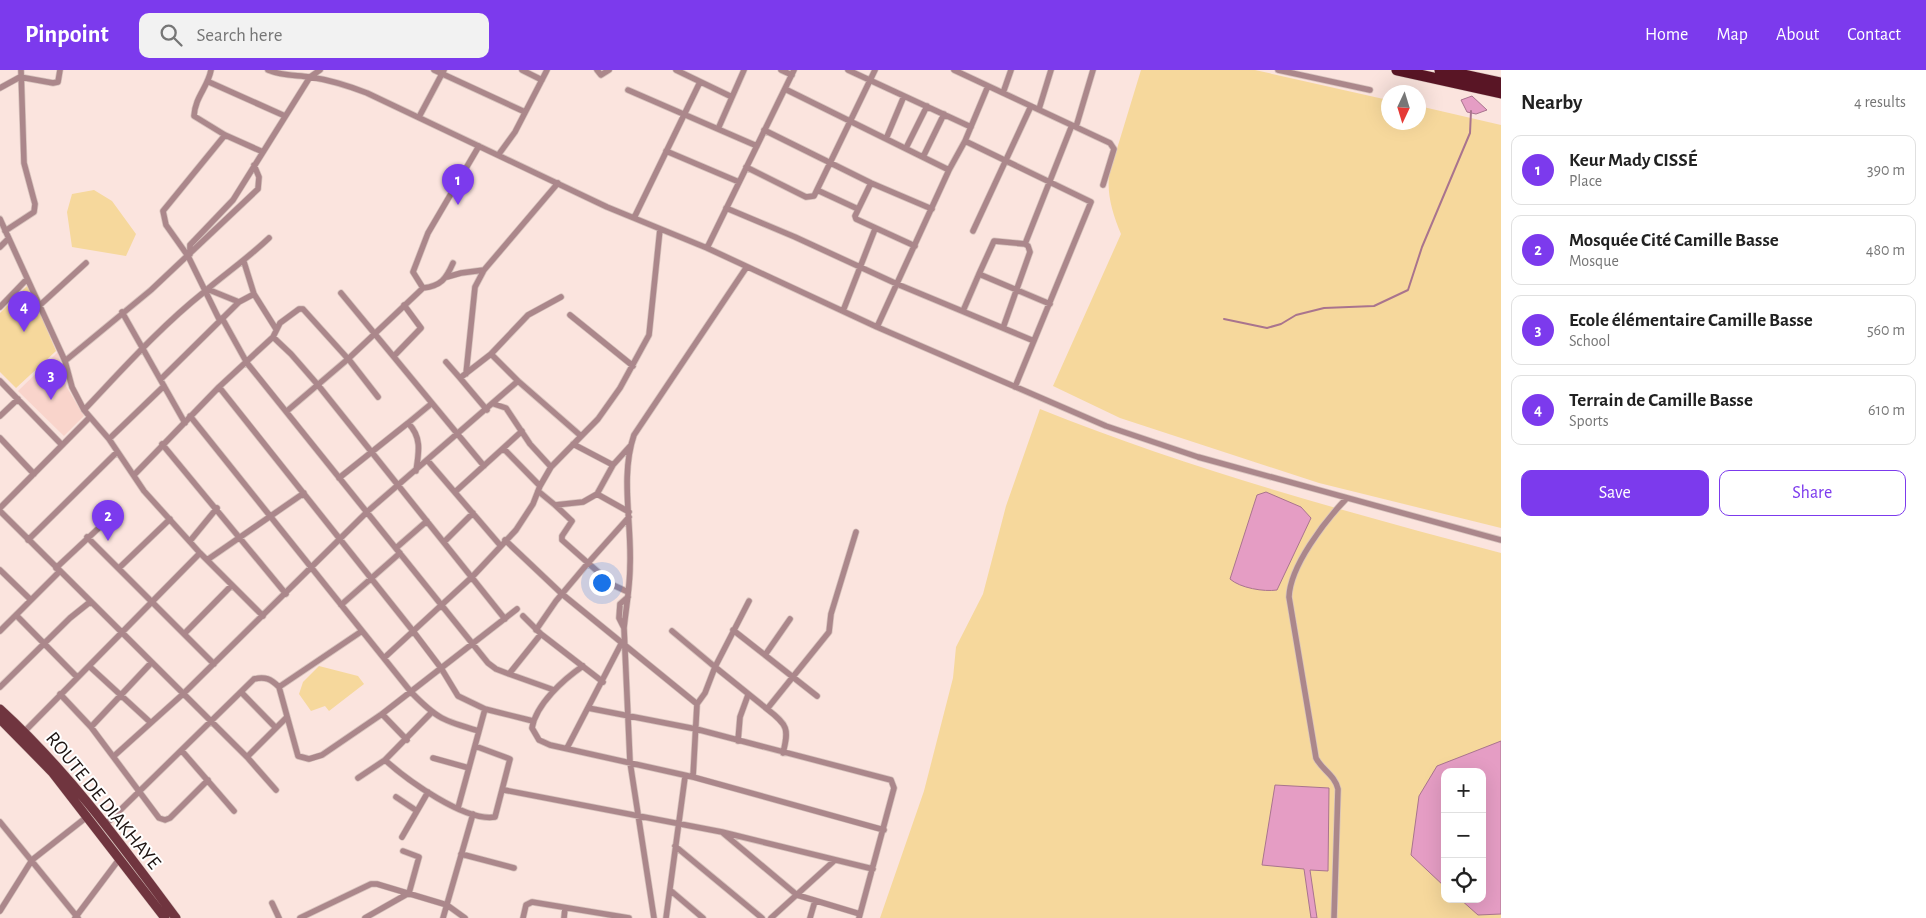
<!DOCTYPE html>
<meta charset="utf-8">
<style>
:root{--surface:#fff;--page:#f2f2f2;--text:#222;--muted:#767676;--line:#e0e0e0;--accent:#7c3aed}
body{margin:0;font-family:"Alegreya Sans",sans-serif;background:var(--page);color:var(--text)}
.controls{position:absolute;right:15px;bottom:15px;display:grid;overflow:hidden;border-radius:10px;box-shadow:0 5px 20px #0002}
.controls button{width:45px;height:45px;display:grid;place-items:center;padding:0;border:0;border-bottom:1px solid var(--line);background:var(--surface);color:var(--text);font:25px sans-serif}
.compass{position:absolute;left:1381px;top:15px;width:45px;height:45px;border-radius:50%;background:var(--surface);box-shadow:0 5px 20px #0002;rotate:184deg}
.you{position:absolute;left:601px;top:512px;width:18px;height:18px;margin:-12px;border:4px solid #fff;border-radius:50%;background:#1a73e8;box-shadow:0 0 0 8px #1a73e833}
.badge{display:grid;place-items:center;width:32px;height:32px;border-radius:50%;background:var(--accent);color:#fff;font-size:16px;font-weight:700}
.pin{position:absolute;translate:-50% -41px;filter:drop-shadow(0 1px 2px #0008)}
.pin::after{content:'';position:absolute;top:26px;width:18px;height:15px;background:inherit;clip-path:polygon(0 0,100% 0,50% 100%)}
.list{margin:0;padding:0;list-style:none}
h2{display:flex;justify-content:space-between;align-items:center;height:65px;margin:0;padding:0 20px;font-size:21px}
h2 small{font-size:16px;font-weight:400;color:var(--muted)}
.list li{display:grid;grid-template-columns:32px 1fr auto;gap:15px;align-items:center;box-sizing:border-box;height:70px;margin:0 10px 10px;padding:0 10px;border:1px solid var(--line);border-radius:10px}
.list b{display:block;font-size:19px;white-space:nowrap}
.list p{margin:0;font-size:16px;white-space:nowrap;color:var(--muted)}
.list em{font-size:16px;font-style:normal;color:var(--muted)}
.actions{display:flex;gap:10px;padding:15px 20px}
.actions a{flex:1;padding:11px 0;border:1px solid var(--accent);border-radius:10px;text-align:center;font-size:18px;color:var(--accent)}
.actions .main{background:var(--accent);color:#fff}
.icon{flex:none;width:28px;height:28px;fill:none;stroke:currentColor;stroke-width:2;stroke-linecap:round;stroke-linejoin:round}
.map{position:relative;flex:none;width:1501px;height:848px;overflow:hidden}
header{display:flex;align-items:center;gap:30px;box-sizing:border-box;height:70px;padding:0 25px;background:var(--accent);color:#fff}
header strong{font-size:24px}
nav{display:flex;gap:28px;margin-inline-start:auto;font-size:18px}
.search{width:350px;height:45px;background:var(--page);display:flex;align-items:center;gap:12px;box-sizing:border-box;padding:0 18px;border-radius:10px;color:var(--muted);font-size:19px}
main{display:flex}
aside{flex:1;background:var(--surface)}
.map>svg:first-child{display:block}
</style>
<header>
<strong>Pinpoint</strong>
<div class="search"><svg class="icon" aria-label="search" viewBox="0 0 24 24"><circle cx="10" cy="10" r="6"/><path d="M15 15l6 6"/></svg>Search here</div>
<nav><a>Home</a><a>Map</a><a>About</a><a>Contact</a></nav>
</header>
<main>
<div class="map">
<svg width="1501" height="848" viewBox="0 0 1501 848">
<rect width="100%" height="100%" fill="#fbe4de"/>
<path fill="#f9d4cb" d="M58,282L66,316L84,346L64,366L18,321Z"/>
<path fill="#f6d89c" fill-rule="evenodd" d="M1141,0H1255L1388,30V52H1418L1419,36L1501,55V458L1319,413L1120,348L1053,316L1121,164C1113,144 1107,127 1109,105Z
M94,120L112,131L136,164L126,186L72,177L67,142L72,124Z
M28,215L56,281L16,318L0,302V243Z
M1040,339C1189,399 1346,442 1501,483V848H880L924,721L953,608L956,577L983,524L1006,436ZM1445,702H1482V829H1445Z
M319,596L358,606L364,614L329,641L325,636L311,641L299,624L303,612Z"/>
<path fill="#e59dc4" stroke="#a9748e" d="M1472,26L1487,40L1476,44L1467,42L1461,30Z
M1266,422L1301,437L1311,448L1277,520C1264,522 1240,518 1230,509L1257,425Z
M1501,671V844L1478,845L1460,829H1482V702H1445V817L1411,785L1419,726L1437,696Z
M1275,715L1329,718L1328,801L1310,800L1317,848H1311L1304,799L1262,795Z"/>
<g fill="none" stroke-linecap="round" stroke-linejoin="round">
<path stroke="#a9748e" stroke-width="2" d="M1224,249L1267,258L1281,254L1296,245L1324,238L1374,236L1408,220L1422,177L1470,63L1471,41"/>
<defs>
<path id="minor" d="M211,0C208,17 195,27 194,46L225,65L263,82
M268,0C282,6 296,5 310,7C330,10 349,16 367,23L607,137L707,178L877,257L1106,356L1198,387L1501,470
M434,0L525,42
M522,0L542,10
M597,0L601,5L609,0
M676,0L732,27
M781,0L792,5
M848,0L971,57
M954,0L1110,73L1114,79L1103,115
M1278,0L1370,20
M209,12L285,46
M0,18L20,7L53,13L58,12L60,0
M785,19L949,100
M628,20L757,76
M1003,23L1011,0
M1039,39L1051,0
M419,47L444,0
M1076,57L1093,0
M718,59L744,0
M764,60L871,113L932,139
M886,69L904,26
M965,71L1091,132L1015,317
M906,78L927,36
M666,81L739,112
M499,84L515,62L547,0
M923,87L944,44
M746,97L806,127L814,126L875,0
M871,113L855,146L856,149L915,176
M817,120L858,139
M726,138L795,167L897,214L1034,271
M634,148L700,12
M0,149L65,291L72,317L84,340L109,369L144,421L200,483L263,546
M5,161L34,142L35,134L24,93L21,0
M973,161L1031,36
M1025,174L994,171L979,204L1050,234
M0,177L8,169
M707,178L794,0
M190,184V175L233,130L310,7L320,0
M244,192L254,224L276,259
M447,207L461,203L484,200
M423,218L413,202L428,163L479,76
M207,219L239,232
M341,223L484,396
M39,236L86,193
M0,237L27,209
M843,241L875,159
M963,241L979,204
M122,242L185,353
M570,245L633,296
M222,248L247,293L488,593L496,599L509,604
M220,251L188,186L166,155L163,141L225,65
M877,257L949,100L965,71L988,16
M1003,258L1030,182L1028,176L1025,174L1072,55
M273,267L291,284L318,315L505,549
M491,284L518,311L581,366
M394,286L421,258L404,235
M65,291L151,220L258,119L259,107L254,95
M446,292L460,308
M466,304L475,217L484,200L558,113
M161,309L239,232L254,224
M0,311L62,375
M219,317L413,561L441,598L458,626L485,639L533,651
M494,334L506,338L530,374L551,397
M84,340C122,300 160,257 204,222C225,204 248,188 269,168
M487,340L460,308L491,284L528,245L561,227
M287,341L348,289L423,218C441,216 446,209 453,193
M0,346L18,329
M190,346L411,622C437,649 444,651 479,661
M0,368L34,404
M109,369L164,316
M162,374L286,524
M573,374L613,395
M504,379L540,416
M428,391L500,475
M416,401C419,382 422,367 408,353L431,334
M134,405L219,317L273,267L280,253L299,239H303L350,291L378,327
M339,408L408,353
M538,421L555,435
M455,422L522,361
M597,424L629,442
M0,438L89,348
M0,441L247,687L276,720
M629,447L588,493L562,470V466L572,451L555,435L583,432L597,424L613,395L631,375
M87,467L214,594
M28,470L117,382
M505,470L562,524L697,634
M190,471L217,438
M444,472L473,443
M396,478L427,451
M207,490L304,423
M56,498L103,454L112,452
M119,498L170,449
M0,500L31,530
M628,527L620,534L619,548L624,558L630,692L654,848
M341,535L400,483
M16,545L77,607
M523,546L541,564L603,612
M624,558C626,538 630,517 630,496C632,454 620,406 634,365L746,198
M536,560L556,531L588,493L613,515L628,522
M733,560L817,626
M0,561L60,501
M672,561L715,597L749,531
M184,564L232,515
M541,564L509,604L554,620
M765,585L790,549
M384,588L473,506L516,460L533,434L540,416L551,397L598,349L620,318L649,265L660,159
M89,596L150,652
M583,596C564,609 536,634 532,658L539,670L550,675L693,707L884,760
M0,617L70,548L90,532
M279,617L362,561
M241,622L276,658
M60,624L91,657L159,748L165,750L170,748L208,710
M588,638L696,659L891,710L894,718L859,848
M767,639C788,655 789,659 783,683
M382,644L517,539
M91,657L151,593
M23,663L200,483
M738,671L740,647L748,625
M567,678L621,574
M182,681L234,741
M114,686L183,624L368,441L518,311
M247,687L287,647
M433,688L469,698
M385,690C407,710 465,752 495,747L510,689L475,676
M693,707L697,634L705,623L715,597L767,639L829,562L831,544L856,462
M358,708L385,690L431,643
M504,720L722,762L873,799
M396,727L417,741
M458,738L485,639
M0,752L78,848
M106,754L254,609C265,606 271,609 279,617L298,686L309,689L322,685L382,644L407,670
M723,763L797,825L860,844
M402,767L428,722
M675,776L762,848
M461,784L514,798
M670,820L703,848
M272,833L279,848
M0,841L32,790L88,746
M75,848L120,788
M300,848L371,814H377L447,835L465,848
M365,848L409,823L419,787L403,781
M443,848L473,744
M523,848L526,835L532,832L629,848
M564,848L565,838
M666,848L685,707
M771,848L835,790
M810,848L815,831
M1334,848L1338,719C1335,705 1322,700 1316,688L1289,527C1290,496 1325,451 1346,429"/>
<path id="primary" d="M0,639C68,701 121,774 176,848
M0,649L52,702L165,848"/>
<path id="motorway" d="M1397,0L1501,23
M1440,0L1501,13"/>
</defs>
<use href="#minor" stroke="#d7c3bd" stroke-width="7"/>
<use href="#primary" stroke="#d7c3bd" stroke-width="10"/>
<use href="#motorway" stroke="#d7c3bd" stroke-width="12"/>
<use href="#minor" stroke="#ab878b" stroke-width="5.5"/>
<use href="#primary" stroke="#70353f" stroke-width="9"/>
<use href="#motorway" stroke="#591525" stroke-width="11"/>
</g>
<g text-anchor="middle" stroke-width="4" stroke-linejoin="round" paint-order="stroke">
<g font-size="20" fill="#1d1311" stroke="#fff">
<text transform="translate(104 730) rotate(51)" y="7">ROUTE DE DIAKHAYE</text>
</g>
</g>
</svg>
<div class="controls">
<button>+</button>
<button>−</button>
<button><svg class="icon" aria-label="locate" viewBox="0 0 24 24"><circle cx="12" cy="12" r="6"/><path d="M12 2v4M12 18v4M2 12h4M18 12h4"/></svg></button>
</div>
<svg class="compass" viewBox="-18 -18 36 36"><path d="M0-13l5 13h-10z" fill="#e53935"/><path d="M0 13l5-13h-10z" fill="#767676"/></svg>
<div class="you"></div>
<div class="pin badge" style="left:458px;top:135px">1</div>
<div class="pin badge" style="left:108px;top:471px">2</div>
<div class="pin badge" style="left:51px;top:330px">3</div>
<div class="pin badge" style="left:24px;top:262px">4</div>
</div>
<aside>
<h2>Nearby<small>4 results</small></h2>
<ul class="list">
<li><span class="badge">1</span><div><b>Keur Mady CISSÉ</b><p>Place</p></div><em>390 m</em></li>
<li><span class="badge">2</span><div><b>Mosquée Cité Camille Basse</b><p>Mosque</p></div><em>480 m</em></li>
<li><span class="badge">3</span><div><b>Ecole élémentaire Camille Basse</b><p>School</p></div><em>560 m</em></li>
<li><span class="badge">4</span><div><b>Terrain de Camille Basse</b><p>Sports</p></div><em>610 m</em></li>
</ul>
<div class="actions"><a class="main">Save</a><a>Share</a></div>
</aside>
</main>
